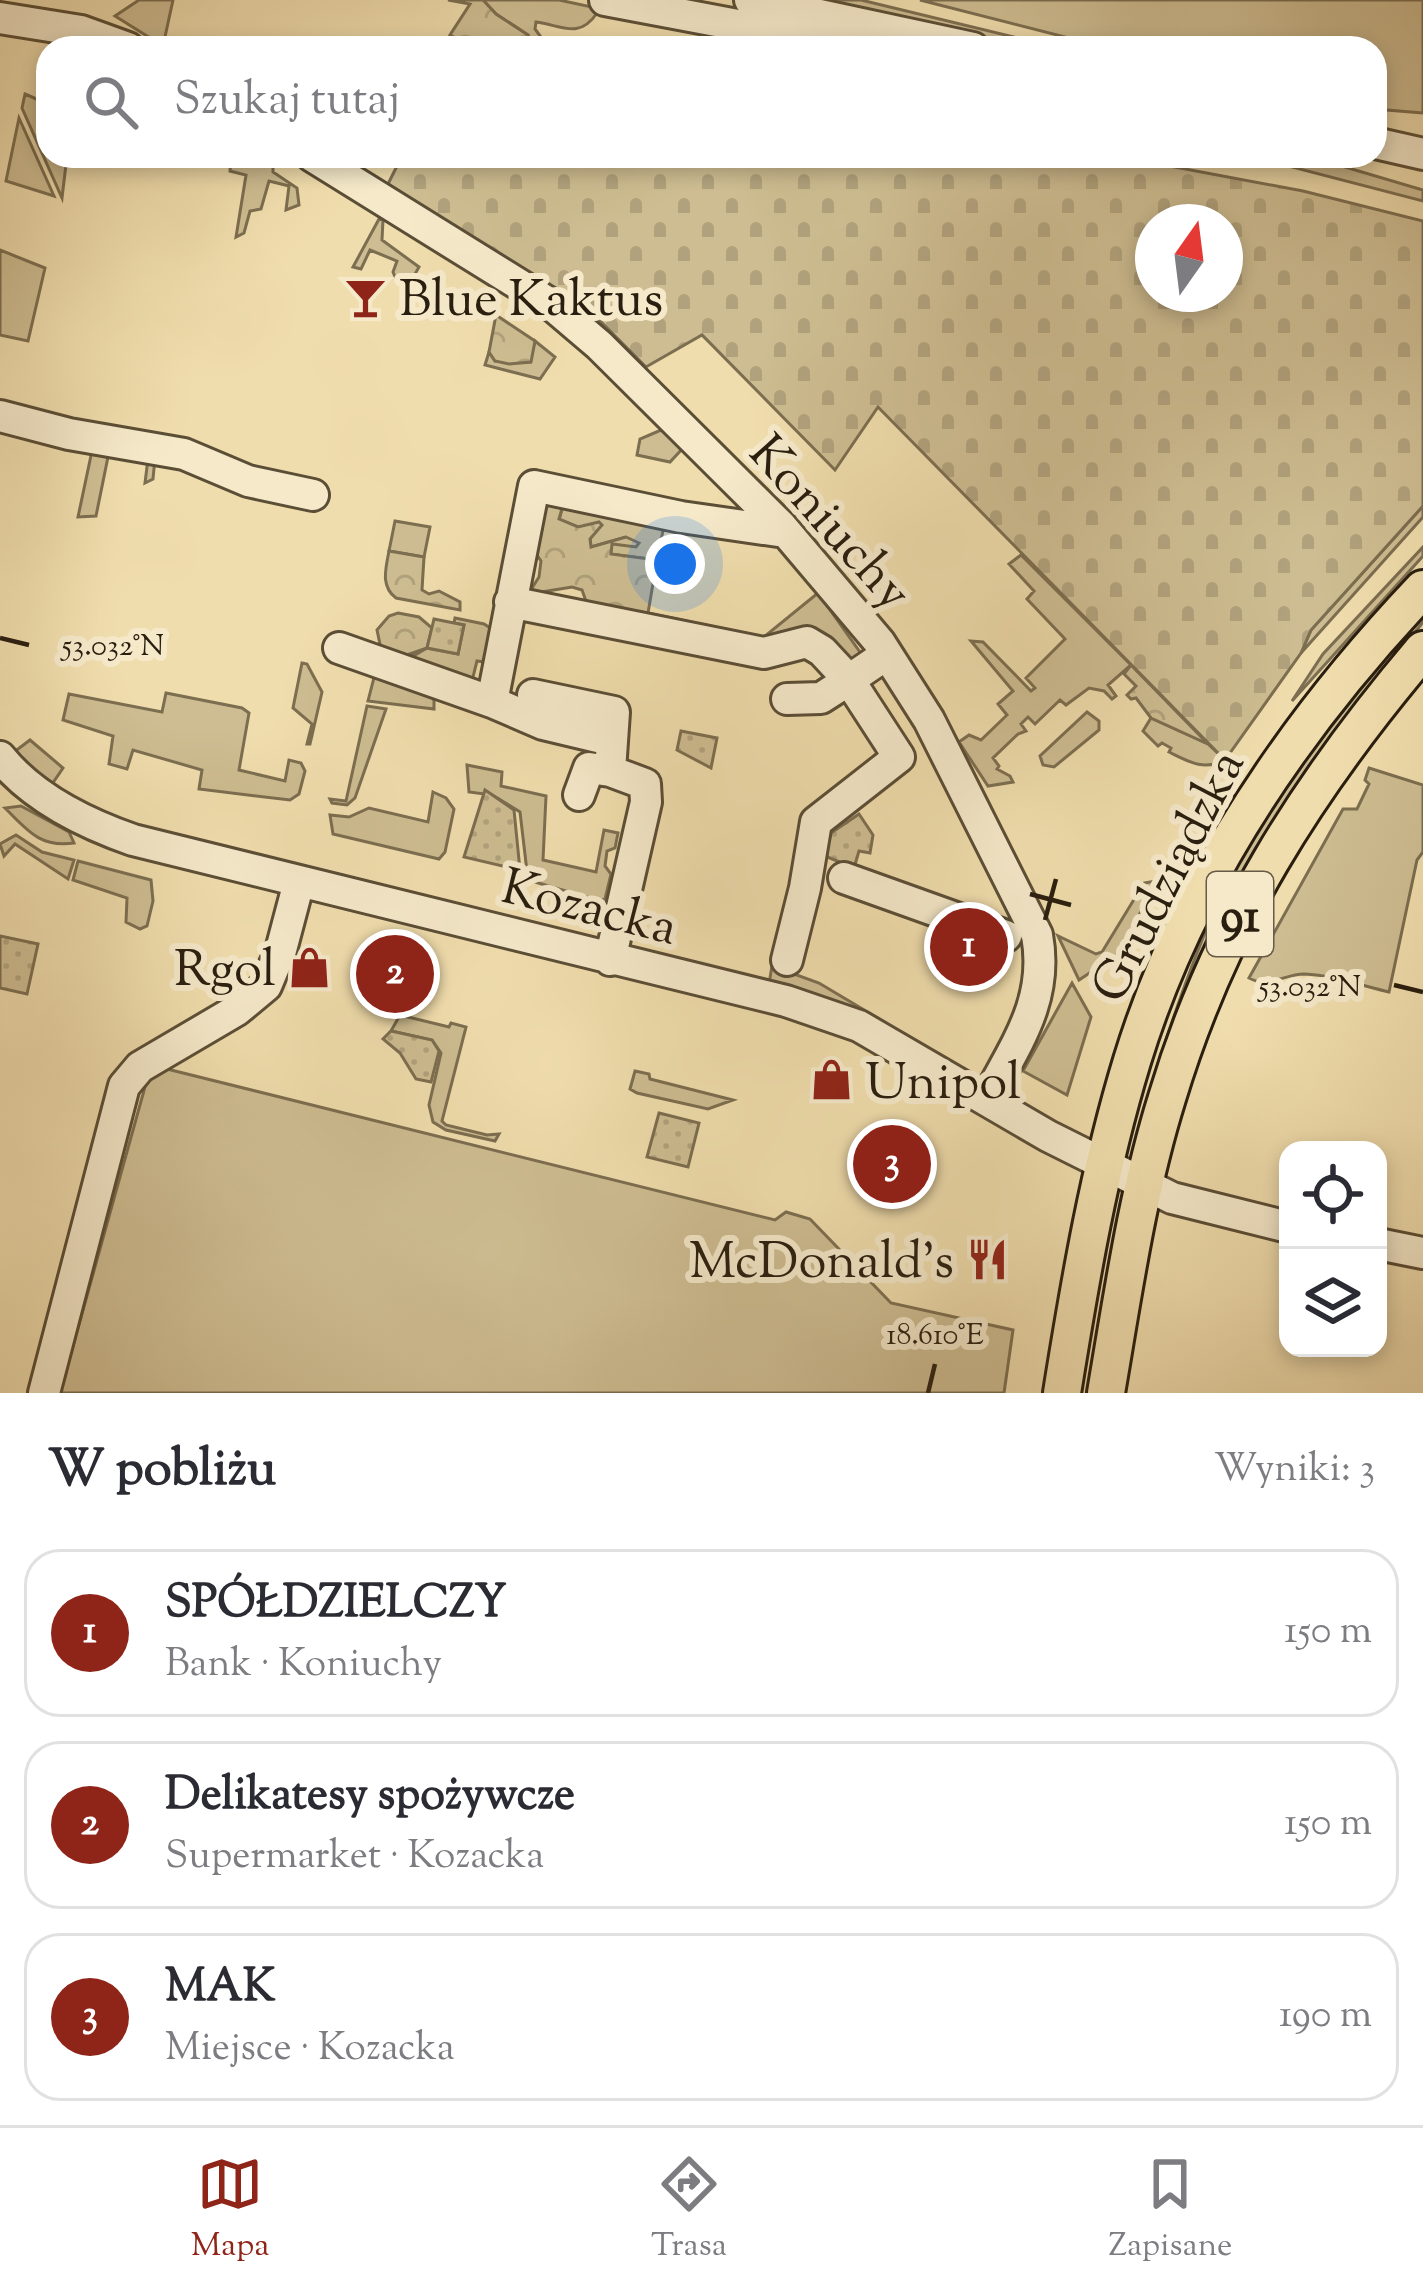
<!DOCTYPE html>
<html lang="pl">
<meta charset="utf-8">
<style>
:root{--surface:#fff;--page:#f7f7f7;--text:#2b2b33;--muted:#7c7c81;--line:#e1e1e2;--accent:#8f2418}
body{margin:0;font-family:"Sorts Mill Goudy",serif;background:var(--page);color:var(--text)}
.controls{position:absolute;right:36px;bottom:36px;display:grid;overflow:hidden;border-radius:24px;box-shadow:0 6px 18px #0003}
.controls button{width:108px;height:108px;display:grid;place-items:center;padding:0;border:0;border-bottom:3px solid var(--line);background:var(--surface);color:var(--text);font:60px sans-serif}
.compass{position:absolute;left:1135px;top:204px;width:108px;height:108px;border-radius:50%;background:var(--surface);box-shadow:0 6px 18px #0003;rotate:14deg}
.you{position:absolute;left:675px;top:564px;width:42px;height:42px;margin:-30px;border:9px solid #fff;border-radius:50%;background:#1a73e8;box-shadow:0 0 0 18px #1a73e833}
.badge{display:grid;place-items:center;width:78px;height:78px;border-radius:50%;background:var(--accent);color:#fff;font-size:39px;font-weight:700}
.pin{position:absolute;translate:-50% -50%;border:6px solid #fff;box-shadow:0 3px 12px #0006}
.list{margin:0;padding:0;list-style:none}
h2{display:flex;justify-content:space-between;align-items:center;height:156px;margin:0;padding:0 48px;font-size:51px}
h2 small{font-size:39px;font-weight:400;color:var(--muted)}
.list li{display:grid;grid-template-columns:78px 1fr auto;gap:36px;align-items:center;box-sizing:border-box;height:168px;margin:0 24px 24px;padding:0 24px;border:3px solid var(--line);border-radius:36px}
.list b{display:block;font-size:45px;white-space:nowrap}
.list p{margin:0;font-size:39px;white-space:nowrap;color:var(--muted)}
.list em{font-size:39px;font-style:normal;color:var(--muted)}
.icon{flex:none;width:66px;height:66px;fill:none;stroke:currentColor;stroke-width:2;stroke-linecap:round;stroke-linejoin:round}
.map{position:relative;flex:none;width:1423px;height:1393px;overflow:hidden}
.search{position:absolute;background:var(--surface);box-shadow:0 6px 18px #0003;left:36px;right:36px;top:36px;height:132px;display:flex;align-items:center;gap:30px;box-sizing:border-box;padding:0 42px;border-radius:36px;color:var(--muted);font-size:45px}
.sheet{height:732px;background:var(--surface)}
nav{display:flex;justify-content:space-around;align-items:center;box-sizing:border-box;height:168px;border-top:3px solid var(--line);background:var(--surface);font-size:33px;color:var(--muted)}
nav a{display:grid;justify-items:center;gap:6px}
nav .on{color:var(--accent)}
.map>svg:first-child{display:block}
</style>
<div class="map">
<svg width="1423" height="1393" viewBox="0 0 1423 1393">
<defs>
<pattern id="forest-crowns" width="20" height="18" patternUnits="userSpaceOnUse" patternTransform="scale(3)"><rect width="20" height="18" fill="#cebd92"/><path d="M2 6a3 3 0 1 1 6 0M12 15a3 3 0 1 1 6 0" fill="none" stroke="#b1a27d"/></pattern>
<pattern id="cemetery-stones" width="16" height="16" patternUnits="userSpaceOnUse" patternTransform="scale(3)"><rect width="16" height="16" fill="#cebd92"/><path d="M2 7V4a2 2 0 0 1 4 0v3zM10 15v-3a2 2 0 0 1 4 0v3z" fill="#b1a27d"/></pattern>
<pattern id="park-dots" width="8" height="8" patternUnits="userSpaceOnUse" patternTransform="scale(3)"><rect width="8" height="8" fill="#cebd92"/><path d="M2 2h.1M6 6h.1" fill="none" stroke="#b1a27d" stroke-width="1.8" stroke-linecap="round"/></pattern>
</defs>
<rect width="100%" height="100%" fill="#f0ddad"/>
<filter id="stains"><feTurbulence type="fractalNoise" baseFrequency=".00167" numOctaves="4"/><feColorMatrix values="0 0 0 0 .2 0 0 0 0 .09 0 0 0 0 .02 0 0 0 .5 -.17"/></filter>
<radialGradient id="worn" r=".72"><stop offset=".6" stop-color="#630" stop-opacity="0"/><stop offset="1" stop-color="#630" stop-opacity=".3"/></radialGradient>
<path fill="#cebd92" stroke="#7c6e50" stroke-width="3" d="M139,0H173L163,46L115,16Z
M483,0H559L592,7L597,13C579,40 561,25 536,22L535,29L549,48H528V35L496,14Z
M825,0H861L1059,48H1026Z
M920,0H1423V113L1375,109V48H1108Z
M25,94L48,104V156H67L62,198L22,108Z
M19,118L54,196L6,181Z
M216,156H273V172L297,188L299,205L286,210L289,186L269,181L261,209L250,211L244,233L236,237L246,175L230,171L231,160Z
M1250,156H1308L1423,190V201Z
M379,219L383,220L382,240L419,267L410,283L396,279L393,272L397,261L370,250L361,269L353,267Z
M0,250L45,268L28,341L0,335Z
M535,341L555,357L540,379L485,365L489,352L495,361L530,362Z
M661,430L684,447L670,462L637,455L640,439Z
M93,446L155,458L153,479L145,483L148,459L109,452L96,516L78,517Z
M563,505L665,521L657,560L610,554L611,544L626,537L591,547L589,526L578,527L559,520Z
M1423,506V517L1301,653L1311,630Z
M395,521L430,527L424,557L389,551Z
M1423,547V556L1292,701L1323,654Z
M1021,555L1131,665L1108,685L1116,696L1112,699L1104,691L1089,688L1066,705L1060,700L1035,724L1028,717L1021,724L1026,731L1018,734L993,758L999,766L997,769L1010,776L1013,782L988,786L959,742L969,735L981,740L1007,715L998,704L1013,691L971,641L983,642L1031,691L1035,688L1026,678L1065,639L1027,599L1034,591L1009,564Z
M818,593L867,662L633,614L648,613L764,637Z
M1423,608V622L1339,729L1159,1075L1155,1073C1180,996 1212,904 1251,834C1297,751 1362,680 1423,608Z
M455,618L484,624L495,631L491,663L477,661L471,685L390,656L415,655L427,648L458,654L464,625L454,623Z
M302,663L307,664L322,692L310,744H307L312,724L293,708Z
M376,670L434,694V709L368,701Z
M166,693L242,708L249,713L239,770L285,781L289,760L301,763L305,771L299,794L290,800L199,789L202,770L133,750L127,769L109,764L113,736L63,720L69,694L162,712Z
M367,706L386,709L355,798L347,805L332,803L330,799L346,801Z
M1087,712L1099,721V730L1054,767L1043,765L1040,756Z
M1151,718L1208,744L1225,760C1204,771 1189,762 1169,752L1171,748L1162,743L1158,746L1143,731Z
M30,740L63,768L50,787L10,755Z
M467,765L502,772L501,786L546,796L543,860L596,872L604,830L618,833L615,848L607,851L605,866L611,874L605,899L600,901L528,880L520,812L486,791L484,794L469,792Z
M1369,768L1423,785V852L1417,860L1389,992C1363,986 1332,975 1304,974C1284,974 1269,989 1249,978L1343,809H1357L1369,784L1365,780Z
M433,792L446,798L454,809L445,852L439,859L333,834L330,815L349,817L369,808L428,822Z
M21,806L69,832L74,843C40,848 27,830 5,808Z
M16,835L42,852L74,860L68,879L15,844L4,856L0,844Z
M78,861L151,880L153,901L147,926L140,929L126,922L127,898L73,880Z
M1156,881L1121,952L1079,980L1058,936L1096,954L1102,952L1144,883Z
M772,966L819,983L886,1023L769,984Z
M1072,983L1091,1017L1067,1095L1023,1071Z
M400,1015L449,1027L451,1023L466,1027L442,1121L446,1125L487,1135L499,1134L495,1141L446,1130L433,1122L429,1105L441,1053L432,1040L391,1031Z
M163,1068L775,1220L786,1212L810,1219L891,1303L1013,1330L1004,1393H60L148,1076Z
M635,1071L649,1074L650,1079L733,1100L708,1109L637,1093L630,1089Z"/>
<path fill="url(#forest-crowns)" stroke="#7c6e50" stroke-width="3" d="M448,0H483L496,14L528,35L531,45L476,48L450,35L470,4Z
M496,315L535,341L531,362L509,364L495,361L489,352Z
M547,495L563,505L559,519L578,527L599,522L602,525L590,539L591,547L626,537L639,543L636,547L612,544L611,554L657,560L648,613L587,604L582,590L572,587L535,593L532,588L539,577L541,561L534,551Z
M389,551L424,557L422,590L429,594L439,591L460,602V610L396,598C380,586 386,568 389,551Z
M398,613L419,617L432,628L427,648L404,656L381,649L377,630L389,616Z
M1131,665L1208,744L1151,718L1136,698L1131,699L1127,695L1136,686L1124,674Z"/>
<path fill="url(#cemetery-stones)" stroke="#7c6e50" stroke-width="3" fill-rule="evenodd" d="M402,156H1116L1303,191L1423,221V506L1311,630L1301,653L1225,760L878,407L835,470L702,335L646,367L597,318L388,184ZM1153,222H1225V294H1153Z"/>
<path fill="url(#park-dots)" stroke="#7c6e50" stroke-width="3" d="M434,619L464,625L458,654L427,648Z
M681,731L717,738L711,768L677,750Z
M485,790L514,810L520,870L464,857Z
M859,814L873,835L870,853L859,851L854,868L825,856L831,833Z
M0,936L38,944L27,994L0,988Z
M391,1031L432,1040L439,1051L431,1082L416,1079L400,1053L383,1039Z
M659,1113L699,1123L688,1167L647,1157Z"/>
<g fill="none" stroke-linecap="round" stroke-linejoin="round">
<defs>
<path id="minor" d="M605,0L859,48
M750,0L973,48
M0,18L81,31L128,48
M1375,143L1423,154
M312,156L552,305L599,345L781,526L880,643L929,720L1037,935C1049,1000 1016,1044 987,1099
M0,416L69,434L184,454L248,481L313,495
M510,602L764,653L807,642L822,651L849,680L887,654
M339,648L492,702L534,486L681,517L785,532
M533,695L614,712L610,771L645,784L646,802L610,960
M787,699L821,698L849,680L899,757L816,822L805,888L787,960
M492,702L543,724L610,740
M0,757C33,798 84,823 133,840L786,1001L859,1026L1048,1136L1172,1198L1288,1227
M579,795L589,768L610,771
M844,878L1006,936
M1378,1244L1423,1253
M44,1393L124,1086L140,1067L237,1010L266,986L281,950L299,882"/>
<path id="major" d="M1062,1393C1080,1281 1099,1169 1132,1061C1187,881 1295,724 1423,589
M1106,1393C1123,1294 1137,1194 1167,1098C1219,925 1307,787 1423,650"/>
</defs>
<use href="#minor" stroke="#5b4e36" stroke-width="36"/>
<use href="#major" stroke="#291e0f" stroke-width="42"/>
<use href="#minor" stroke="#f5e9ca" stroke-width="30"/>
<use href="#major" stroke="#f0ddad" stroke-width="36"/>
</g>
<path fill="none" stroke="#291e0f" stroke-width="4.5" d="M0,638L29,645M1030,894L1071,905M1045,920L1056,879M1394,985L1423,992M928,1393L935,1364"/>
<defs>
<symbol id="bar-bare" viewBox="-9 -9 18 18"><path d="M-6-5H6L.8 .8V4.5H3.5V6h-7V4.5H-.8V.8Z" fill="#8f2418" stroke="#f5e9ca" stroke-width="2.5" paint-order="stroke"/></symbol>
<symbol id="shop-bare" viewBox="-9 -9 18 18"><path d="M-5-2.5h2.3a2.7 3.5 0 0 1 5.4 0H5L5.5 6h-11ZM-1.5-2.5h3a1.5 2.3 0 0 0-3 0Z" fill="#8f2418" stroke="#f5e9ca" stroke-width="2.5" paint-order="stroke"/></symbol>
<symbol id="restaurant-bare" viewBox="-9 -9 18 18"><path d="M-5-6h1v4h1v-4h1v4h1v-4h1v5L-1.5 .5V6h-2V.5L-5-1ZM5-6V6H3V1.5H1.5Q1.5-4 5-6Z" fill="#8f2418" stroke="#f5e9ca" stroke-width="2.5" paint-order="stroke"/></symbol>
</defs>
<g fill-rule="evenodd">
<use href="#bar-bare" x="336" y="268" width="59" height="59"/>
<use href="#shop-bare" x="280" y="938" width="59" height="59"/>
<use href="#shop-bare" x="802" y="1050" width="59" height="59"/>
<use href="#restaurant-bare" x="958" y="1230" width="59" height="59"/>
</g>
<g text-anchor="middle" stroke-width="12" stroke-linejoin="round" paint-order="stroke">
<rect fill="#f5e9ca" stroke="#665b47" stroke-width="3" x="1207" y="872" width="66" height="84" rx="9"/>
<g font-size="48" font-weight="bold" fill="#291e0f">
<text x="1240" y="931">91</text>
</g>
<g font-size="51" fill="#291e0f" stroke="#f5e9ca" text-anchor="start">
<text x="399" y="315">Blue Kaktus</text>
<text x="276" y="985" text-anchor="end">Rgol</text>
<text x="865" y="1098">Unipol</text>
<text x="954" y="1277" text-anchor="end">McDonald's</text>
</g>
<g font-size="51" fill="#291e0f" stroke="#f5e9ca">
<text transform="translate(832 521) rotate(48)" y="18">Koniuchy</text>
<text transform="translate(1166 875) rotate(-63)" y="18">Grudziądzka</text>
<text transform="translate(590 905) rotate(14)" y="18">Kozacka</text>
</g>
</g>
<g font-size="30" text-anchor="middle" fill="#291e0f" stroke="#f5e9ca" stroke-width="12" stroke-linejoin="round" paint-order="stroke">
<text x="113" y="655">53.032°N</text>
<text x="1310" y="996">53.032°N</text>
<text x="935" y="1344">18.610°E</text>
</g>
<rect width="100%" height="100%" filter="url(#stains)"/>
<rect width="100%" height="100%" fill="url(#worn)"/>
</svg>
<div class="controls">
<button><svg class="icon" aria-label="locate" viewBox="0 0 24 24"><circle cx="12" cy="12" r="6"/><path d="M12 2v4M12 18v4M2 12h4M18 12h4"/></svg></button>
<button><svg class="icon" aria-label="layers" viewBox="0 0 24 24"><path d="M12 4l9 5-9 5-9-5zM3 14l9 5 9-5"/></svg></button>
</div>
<svg class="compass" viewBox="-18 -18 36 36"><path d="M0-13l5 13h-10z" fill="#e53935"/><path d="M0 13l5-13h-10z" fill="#7c7c81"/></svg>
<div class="you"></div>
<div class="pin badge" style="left:969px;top:947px">1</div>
<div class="pin badge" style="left:395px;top:974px">2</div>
<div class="pin badge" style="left:892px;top:1164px">3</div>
<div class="search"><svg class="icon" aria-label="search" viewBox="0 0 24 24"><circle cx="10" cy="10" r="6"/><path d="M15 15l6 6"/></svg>Szukaj tutaj</div>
</div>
<section class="sheet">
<h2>W pobliżu<small>Wyniki: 3</small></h2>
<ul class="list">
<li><span class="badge">1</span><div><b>SPÓŁDZIELCZY</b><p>Bank · Koniuchy</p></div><em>150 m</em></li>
<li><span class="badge">2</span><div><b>Delikatesy spożywcze</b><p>Supermarket · Kozacka</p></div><em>150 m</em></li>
<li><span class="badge">3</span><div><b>MAK</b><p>Miejsce · Kozacka</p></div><em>190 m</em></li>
</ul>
</section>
<nav>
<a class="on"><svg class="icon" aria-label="map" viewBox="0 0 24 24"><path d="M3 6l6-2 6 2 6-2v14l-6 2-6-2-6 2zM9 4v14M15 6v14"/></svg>Mapa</a>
<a><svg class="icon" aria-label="directions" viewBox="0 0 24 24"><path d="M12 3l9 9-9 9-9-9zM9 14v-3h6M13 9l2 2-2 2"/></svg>Trasa</a>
<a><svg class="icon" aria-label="saved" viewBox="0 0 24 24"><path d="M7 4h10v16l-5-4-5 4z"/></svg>Zapisane</a>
</nav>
